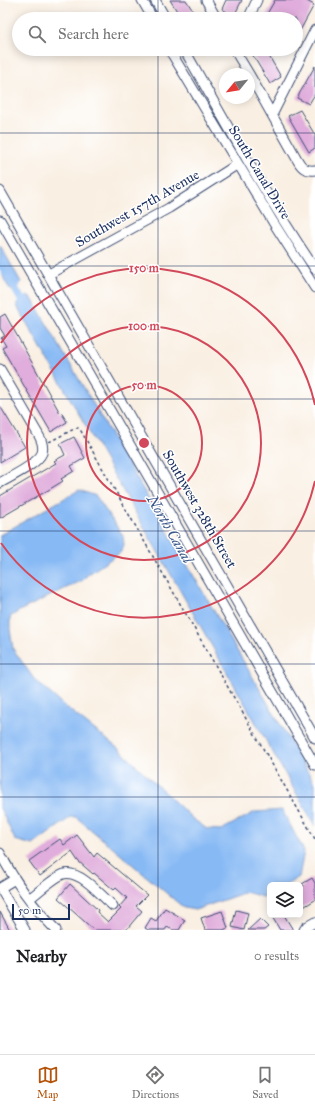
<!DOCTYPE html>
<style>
:root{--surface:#fff;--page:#f2f2f2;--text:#202124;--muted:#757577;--line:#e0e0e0;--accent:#b45309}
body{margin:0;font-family:"IM FELL Great Primer",serif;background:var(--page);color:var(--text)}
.controls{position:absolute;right:12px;bottom:12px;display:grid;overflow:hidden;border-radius:6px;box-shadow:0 2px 10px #0003}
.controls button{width:36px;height:36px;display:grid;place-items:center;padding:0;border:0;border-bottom:1px solid var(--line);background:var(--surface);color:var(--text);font:20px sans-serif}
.compass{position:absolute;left:219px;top:68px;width:36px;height:36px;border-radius:50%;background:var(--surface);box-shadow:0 2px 10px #0003;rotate:240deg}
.scale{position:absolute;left:12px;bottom:10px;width:58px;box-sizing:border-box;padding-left:4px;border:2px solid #1b2f5e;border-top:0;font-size:11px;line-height:14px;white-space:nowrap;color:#1b2f5e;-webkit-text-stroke:3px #fff;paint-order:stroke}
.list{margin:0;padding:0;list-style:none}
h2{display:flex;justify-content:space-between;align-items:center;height:52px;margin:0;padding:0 16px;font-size:17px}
h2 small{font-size:13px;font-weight:400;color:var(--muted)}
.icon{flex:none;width:22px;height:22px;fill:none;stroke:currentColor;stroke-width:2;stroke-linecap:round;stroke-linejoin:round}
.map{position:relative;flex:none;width:315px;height:930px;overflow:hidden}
.search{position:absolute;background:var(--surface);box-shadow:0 2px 10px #0003;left:12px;right:12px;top:12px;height:44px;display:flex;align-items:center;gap:10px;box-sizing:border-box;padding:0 14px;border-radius:22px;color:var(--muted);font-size:15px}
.sheet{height:124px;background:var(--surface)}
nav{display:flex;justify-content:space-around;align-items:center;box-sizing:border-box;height:56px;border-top:1px solid var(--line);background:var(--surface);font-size:11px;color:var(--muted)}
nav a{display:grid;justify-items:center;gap:2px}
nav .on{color:var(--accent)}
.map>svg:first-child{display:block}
</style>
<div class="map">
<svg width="315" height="930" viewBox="0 0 315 930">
<rect width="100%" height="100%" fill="#fff"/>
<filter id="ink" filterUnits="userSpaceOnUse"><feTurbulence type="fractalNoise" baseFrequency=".025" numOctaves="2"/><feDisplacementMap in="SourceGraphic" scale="8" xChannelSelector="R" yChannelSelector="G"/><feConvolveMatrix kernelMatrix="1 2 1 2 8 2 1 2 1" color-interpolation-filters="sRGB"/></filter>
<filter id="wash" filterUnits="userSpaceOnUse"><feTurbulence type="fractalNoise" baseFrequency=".012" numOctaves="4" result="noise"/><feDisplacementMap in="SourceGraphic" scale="16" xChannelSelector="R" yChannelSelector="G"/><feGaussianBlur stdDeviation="0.9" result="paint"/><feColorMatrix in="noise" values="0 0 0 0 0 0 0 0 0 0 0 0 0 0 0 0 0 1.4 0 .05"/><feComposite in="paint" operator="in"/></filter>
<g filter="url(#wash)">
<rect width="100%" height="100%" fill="#f9efe2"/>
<path fill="#87b9f4" stroke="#5174a9" d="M0,245L21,282L18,288L12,291C0,278 0,264 0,245Z
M28,296L31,297L315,784V826L17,306V303Z
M79,490L96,496L123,536L124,545L121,552L87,575L83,580L19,611L10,617V629L13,649L34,679L62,704L120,750L193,819L207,829L221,830L255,812L282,810L304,851L299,877L286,885H270L269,895L263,897L246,892L195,910L184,908L76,817H71L33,845L15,840L0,808V535Z"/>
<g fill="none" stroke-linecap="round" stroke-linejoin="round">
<path stroke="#87b9f4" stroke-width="8" d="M0,263L27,309"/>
</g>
<g id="blocks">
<path fill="#e0addc" d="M170,0H186L198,19H182Z
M226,0H242L234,16L222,9Z
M275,0H305L314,5L296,38V19H264Z
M249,49H265L281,77L270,84Z
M315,66V94L309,104L297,98Z
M300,110L315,135V148L309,152L288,116Z
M5,314L60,413L61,412L67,422L51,432L2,348L6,346L1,338L5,336L0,328V317Z
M0,406L25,447L0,462Z
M74,437L85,458L71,466L74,471L61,479L63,481L50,489L0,518V496L56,463L54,461L65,455L60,444Z
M77,835L94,857L97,853L147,895L136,906L142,911L126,930H94L58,898L70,884L98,910L97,912L108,922L121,909L119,907L127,898L116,888L114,890L94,873L93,874L78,861L72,852L40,876L29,861L60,839L64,845Z
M312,878L315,883V900L300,909V888L304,886L302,884Z
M165,908L185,920L179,930H173L167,927L165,930H148L145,928L151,918L156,921Z
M236,910L248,913L244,930L232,927Z
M222,911L228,928L223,930H205L201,918Z
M0,912L10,930H0Z
M271,915H284L293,930H280Z
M260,919L268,927L264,930H248Z"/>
</g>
</g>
<g filter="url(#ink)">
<use href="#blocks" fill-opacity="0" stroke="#3c4c72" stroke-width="1"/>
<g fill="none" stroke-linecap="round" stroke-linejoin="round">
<defs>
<path id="minor" d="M142,0L153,19
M155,0L166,19
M206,0L217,19
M248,19L257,0
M169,49L273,222L315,288
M184,49C226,123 267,198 315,269
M234,49L249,74
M249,74L298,161C302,168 306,171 315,170
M272,115L315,30
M0,191L315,738
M0,220L315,765
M49,274L169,208L238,164
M0,369L38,434C41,439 44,446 42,453C37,465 11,476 0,483
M0,853C15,882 33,907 56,930
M15,879L0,888L25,930
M29,899C37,893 56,876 64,874C80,870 102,896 113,906
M304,930L306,927L315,922"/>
</defs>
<use href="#minor" stroke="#3c4c72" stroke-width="11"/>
<path stroke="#3c4c72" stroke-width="1.5" stroke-dasharray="3 3" stroke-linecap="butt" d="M49,442L76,428H78L81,431L315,839"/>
<use href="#minor" stroke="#fff" stroke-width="9"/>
</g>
</g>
<path fill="none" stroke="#1b2f5e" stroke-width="1" stroke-opacity="0.55" d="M158,0V19M158,49V930M0,133H315M0,266H315M0,399H315M0,531H315M0,664H315M0,797H315"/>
<g fill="none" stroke="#d1495b" stroke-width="2">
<circle cx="144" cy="443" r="58"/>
<circle cx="144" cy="443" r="117"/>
<path d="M315 481A175 175 0 0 1 1 543M1 343A175 175 0 0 1 315 405"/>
</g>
<g text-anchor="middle" stroke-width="3" stroke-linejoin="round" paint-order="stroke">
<g font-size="14" fill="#1b2f5e" stroke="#fff">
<text transform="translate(260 172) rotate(59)" y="5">South Canal Drive</text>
<text transform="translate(137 208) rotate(-30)" y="5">Southwest 157th Avenue</text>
<text transform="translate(200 509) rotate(60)" y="5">Southwest 328th Street</text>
</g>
<g font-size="15" font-style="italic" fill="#3b588b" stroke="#fff">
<text transform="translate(170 529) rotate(60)" y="5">North Canal</text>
</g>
</g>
<circle cx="144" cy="443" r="6" fill="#d1495b" stroke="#fff" stroke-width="2"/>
<g font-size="12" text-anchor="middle" font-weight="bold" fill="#d1495b" stroke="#fff" stroke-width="3" stroke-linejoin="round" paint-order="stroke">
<text x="144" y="272">150 m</text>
<text x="144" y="330">100 m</text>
<text x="144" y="389">50 m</text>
</g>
</svg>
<div class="controls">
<button><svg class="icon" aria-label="layers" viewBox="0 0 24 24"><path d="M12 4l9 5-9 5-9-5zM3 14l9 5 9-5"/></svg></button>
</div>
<svg class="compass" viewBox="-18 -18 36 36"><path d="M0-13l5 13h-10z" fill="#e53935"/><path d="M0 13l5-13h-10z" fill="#757577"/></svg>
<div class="scale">50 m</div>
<div class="search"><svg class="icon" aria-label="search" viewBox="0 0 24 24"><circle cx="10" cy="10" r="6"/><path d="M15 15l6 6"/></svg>Search here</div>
</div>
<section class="sheet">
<h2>Nearby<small>0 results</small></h2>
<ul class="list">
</ul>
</section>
<nav>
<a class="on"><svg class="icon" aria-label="map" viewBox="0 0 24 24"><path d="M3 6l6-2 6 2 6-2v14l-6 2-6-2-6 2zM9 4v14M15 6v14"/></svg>Map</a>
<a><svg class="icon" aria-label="directions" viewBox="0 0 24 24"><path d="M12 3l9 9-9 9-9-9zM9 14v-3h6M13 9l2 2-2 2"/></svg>Directions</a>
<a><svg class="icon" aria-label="saved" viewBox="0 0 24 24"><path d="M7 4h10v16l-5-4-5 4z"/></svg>Saved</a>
</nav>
